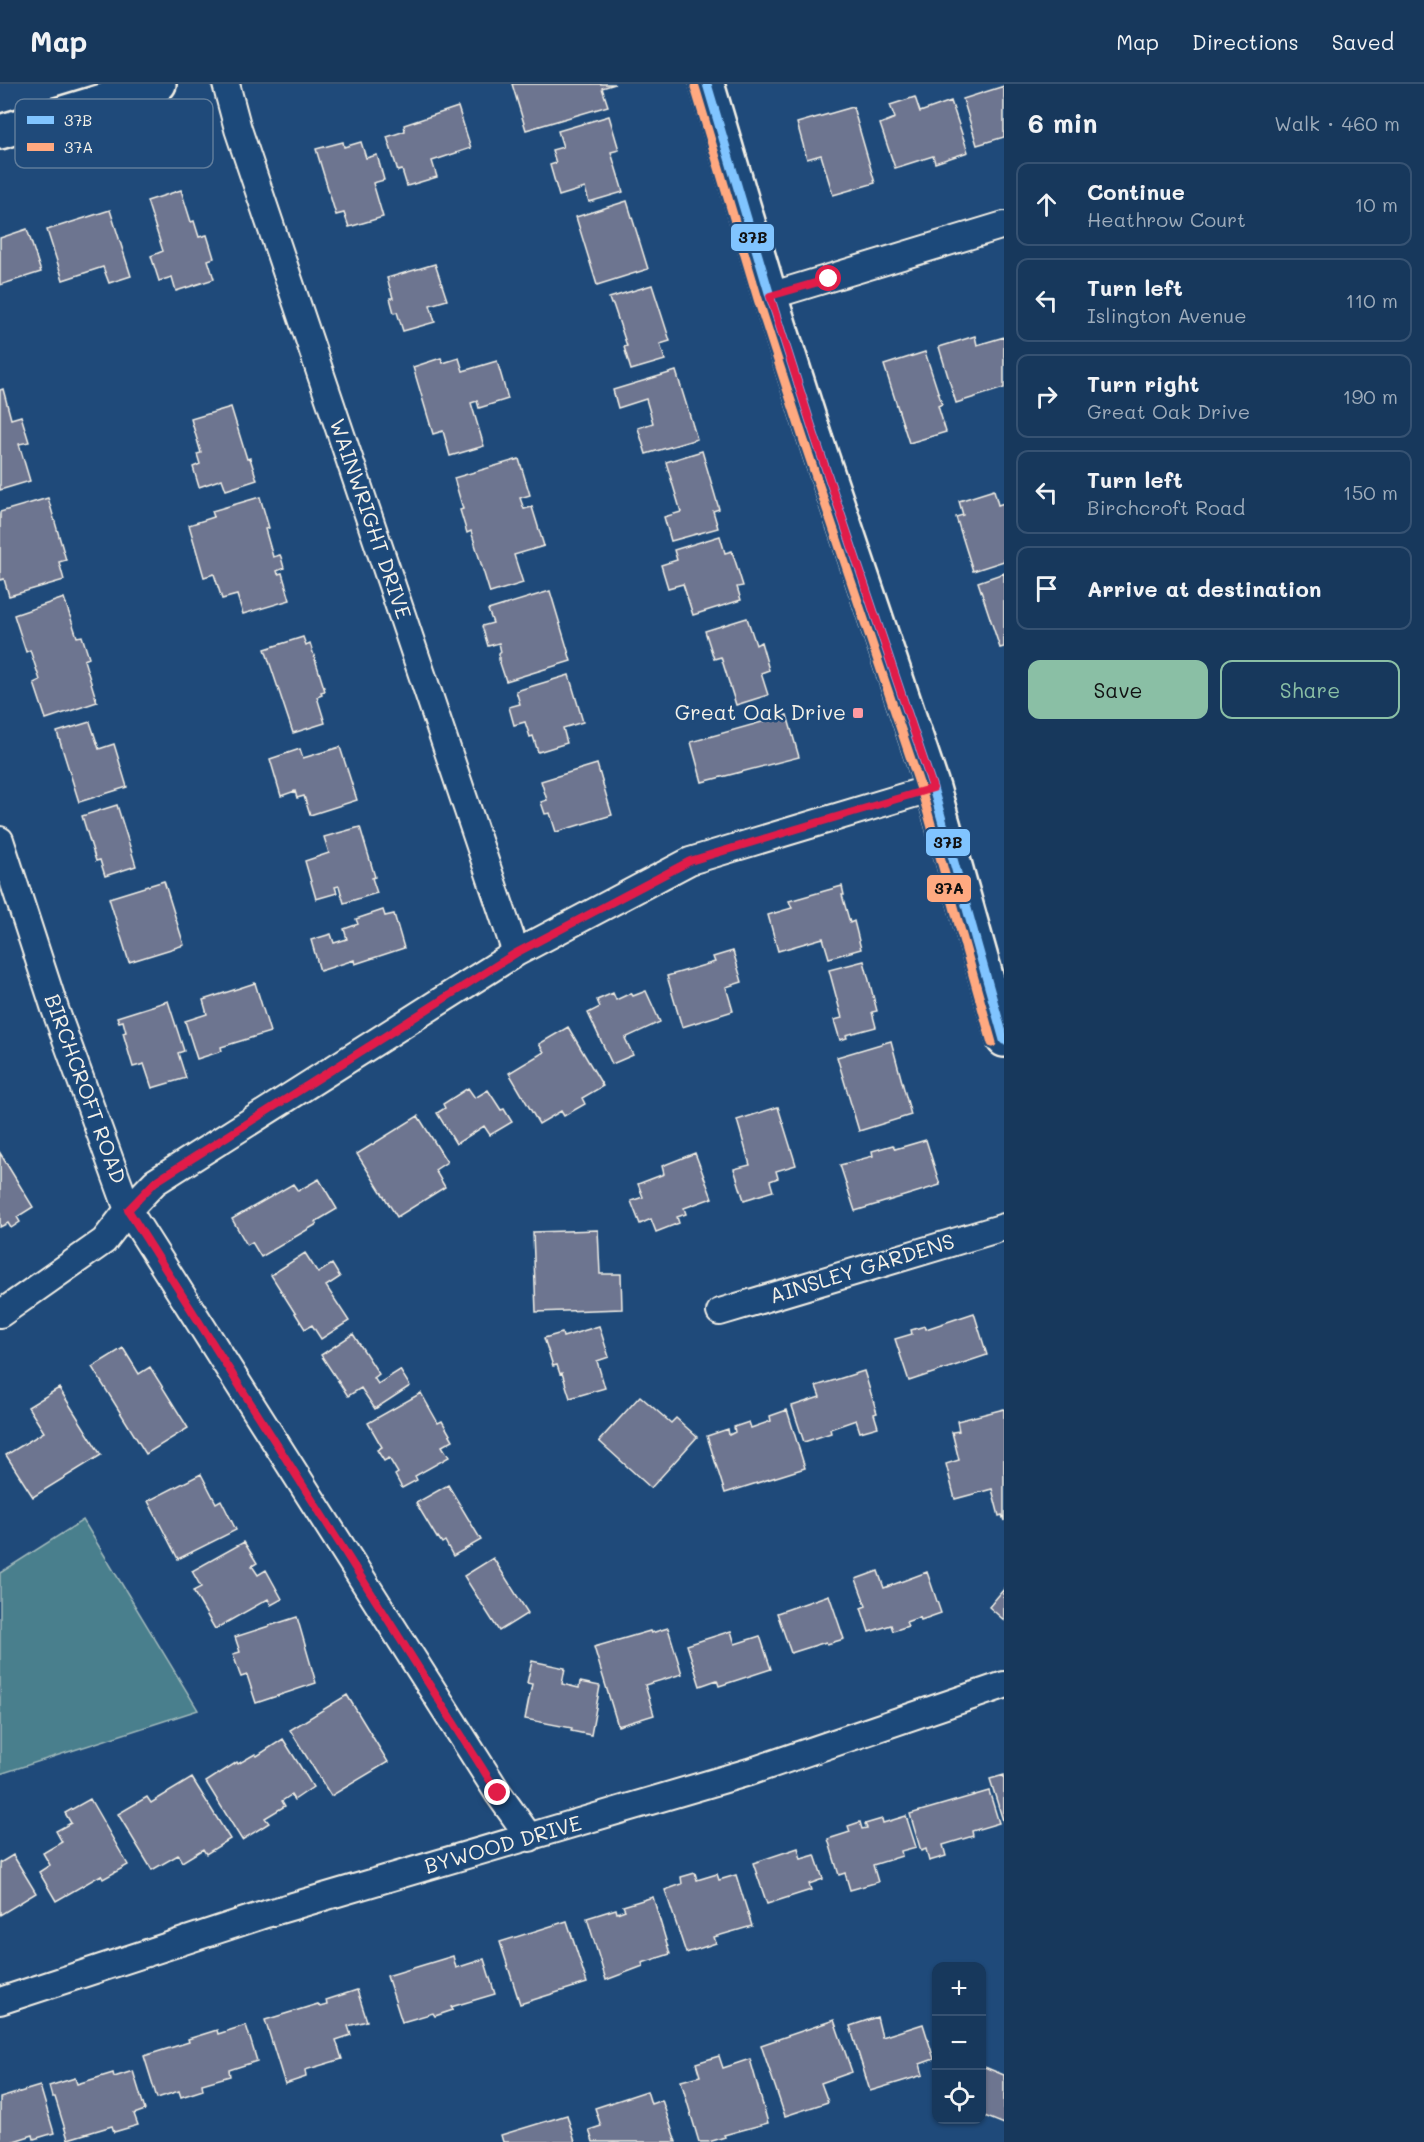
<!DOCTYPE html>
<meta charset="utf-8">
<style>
:root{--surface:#17385c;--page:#244365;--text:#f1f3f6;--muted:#9eacbb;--line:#365272;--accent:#8abfa5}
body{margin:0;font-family:Mali,sans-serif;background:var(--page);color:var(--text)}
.controls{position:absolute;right:18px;bottom:18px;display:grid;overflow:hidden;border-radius:12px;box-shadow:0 2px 4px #0004}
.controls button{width:54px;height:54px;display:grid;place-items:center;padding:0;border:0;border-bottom:2px solid var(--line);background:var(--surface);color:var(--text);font:30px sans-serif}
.stop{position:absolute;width:18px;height:18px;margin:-14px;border:4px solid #e11d48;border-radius:50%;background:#fff}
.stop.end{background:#e11d48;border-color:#fff;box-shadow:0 2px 6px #0008}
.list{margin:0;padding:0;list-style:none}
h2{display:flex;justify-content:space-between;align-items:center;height:78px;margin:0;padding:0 24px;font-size:26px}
h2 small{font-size:20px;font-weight:400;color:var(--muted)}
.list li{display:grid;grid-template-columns:39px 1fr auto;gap:18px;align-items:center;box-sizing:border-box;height:84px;margin:0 12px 12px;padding:0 12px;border:2px solid var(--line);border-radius:12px}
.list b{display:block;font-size:22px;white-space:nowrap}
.list p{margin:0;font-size:20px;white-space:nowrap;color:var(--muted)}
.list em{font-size:20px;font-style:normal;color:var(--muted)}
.actions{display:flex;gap:12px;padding:18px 24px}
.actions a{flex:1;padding:14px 0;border:2px solid var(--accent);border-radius:12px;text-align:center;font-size:21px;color:var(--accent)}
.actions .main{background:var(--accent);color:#111}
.icon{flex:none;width:33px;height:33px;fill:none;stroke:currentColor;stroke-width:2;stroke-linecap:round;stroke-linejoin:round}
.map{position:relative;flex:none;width:1004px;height:2058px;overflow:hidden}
header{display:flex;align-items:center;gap:36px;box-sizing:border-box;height:84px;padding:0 30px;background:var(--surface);border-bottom:2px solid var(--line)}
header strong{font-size:28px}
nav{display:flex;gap:33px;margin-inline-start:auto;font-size:21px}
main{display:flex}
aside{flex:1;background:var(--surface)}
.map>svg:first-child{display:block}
</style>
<header>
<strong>Map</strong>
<nav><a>Map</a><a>Directions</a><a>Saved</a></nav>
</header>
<main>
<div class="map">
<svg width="1004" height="2058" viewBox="0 0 1004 2058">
<rect width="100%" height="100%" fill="#1f4a7a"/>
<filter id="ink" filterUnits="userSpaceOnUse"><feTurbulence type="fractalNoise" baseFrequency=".0167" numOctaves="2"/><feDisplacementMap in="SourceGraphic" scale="12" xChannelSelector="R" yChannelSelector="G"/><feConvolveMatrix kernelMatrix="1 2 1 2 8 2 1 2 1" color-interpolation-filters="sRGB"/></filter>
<g filter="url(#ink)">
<path fill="#4a7f8d" stroke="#9fb8ba" stroke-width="1.5" d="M83,1436L198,1626L0,1690V1489Z"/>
<path fill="#6d7490" stroke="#f4f1e8" stroke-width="1.5" d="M512,0H615L602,4L608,22L526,46Z
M1004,2V53L977,61L963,15Z
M915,13L920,28L951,17L968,68L935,79L933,72L895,84L880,40L895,34L890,21Z
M458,23L471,64L432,77L437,93L407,102L402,86L398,87L387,53L405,47L404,41Z
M853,23L875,99L833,111L821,71L807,75L797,39Z
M609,32L619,66L611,68L623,108L589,118L585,104L559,112L550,81L556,79L552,66L563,63L558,47Z
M343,58L344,63L361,58L366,74L377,71L384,96L373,99L383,133L349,143L344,129L336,131L316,65Z
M181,106L191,138L194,137L199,153L207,151L214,174L208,176L214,195L176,207L172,193L159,197L151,172L163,167L147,117Z
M627,117L648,185L597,201L576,133Z
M110,126L131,192L109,199L103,183L63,196L47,146Z
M27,145L41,188L0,201V154Z
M435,180L447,216L430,221L435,238L403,247L397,228L394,229L390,214H393L387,194Z
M652,201L670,257L660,260L665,276L631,286L624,263L627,262L613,220H611L609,214Z
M975,252L977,261L1004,253V304L956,319L939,263Z
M925,268L942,320L938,322L946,348L909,359L884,281Z
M441,274L443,279L459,274L463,287L497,277L508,315L479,324L477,317L471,319L484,362L450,372L443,347L433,350L413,283Z
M676,287L697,355L646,370L638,344L653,339L646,315L618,324L613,306Z
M3,305L11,335L21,332L29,358L19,360L30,397L0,406V306Z
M231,323L247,375L250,374L257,396L226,406L222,395L199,403L193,383L200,380L197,370L201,369L191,335Z
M702,367L719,425L713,427L718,444L671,457L664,433L681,428L666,378Z
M519,375L530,411L520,414L524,425L532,423L544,462L514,471L523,499L490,509L471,447L467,449L460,426L463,425L454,394Z
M994,406L998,421L1004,419V477L973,487L956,433L963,431L959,417Z
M260,413L269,444L265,445L273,473L280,471L281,473L284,484L277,487L278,490L282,489L290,516L243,530L237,511L222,515L214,490L204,493L189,441L214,433L212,427Z
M48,414L66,476L59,478L64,496L9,512L4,495L0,496V428Z
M720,452L725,469L732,467L743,502L737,503L741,516L693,531L683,500L668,504L661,481L677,476L674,466Z
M1004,489V563L1000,564L978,498Z
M550,507L571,577L506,597L499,576V570L501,568L499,559L488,562L482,542L493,539L488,526Z
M64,514L77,553L82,552L89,574L84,576L97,618L46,635L34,599L40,596L30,566L26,568L14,531Z
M747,534L756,561L761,558L769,586L761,589L768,611L736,621L721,573L714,575L705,547Z
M303,553L306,561L310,559L325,607L321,608L322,611L317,613L325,639L293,649L265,565Z
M569,591L583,638L563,644L567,659L538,668L533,652L530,653L525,638L514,641L509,623L520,620L516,607Z
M787,631L799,673L702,698L691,658Z
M90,638L99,665L114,660L127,703L79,718L57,648Z
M340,663L357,716L310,731L304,712L297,714L295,707L281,712L270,675L300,665L303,674Z
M597,680L612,731L556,748L550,729L545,730L541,718L547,716L541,697Z
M117,721L136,782L105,792L100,776L96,777L82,732Z
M360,743L375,793L372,794L377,809L344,819L339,802L335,803L337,809L316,815L305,777L329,769L324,753Z
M164,797L184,861L129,878L109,814Z
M842,802L844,811H842L850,839L854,837L861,865L829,874L823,854L778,867L768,831L792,824L789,817Z
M383,826L385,832L394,830L404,864L355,880L354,876L320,887L311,856L331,850L334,859L347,855L344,845L358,840L356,835Z
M733,867L742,898L726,903L733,927L682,943L667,892L715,878L713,873Z
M864,877L877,927L872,928L876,943L846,951L847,954L840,956L834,936L842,934L829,886Z
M255,899L270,948L221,963L222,967L197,975L185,937L207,930L203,916Z
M646,907L660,938L625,954L633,971L612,980L588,929L600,923L597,916L613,909L616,916L631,909L633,912Z
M168,917L184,967L178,969L186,994L152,1004L144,980L133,983L123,949L126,948L123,937L119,938L117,933Z
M568,943L603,1002L582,1014L585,1020L564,1032L561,1027L539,1040L509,989L544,968L539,960Z
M891,957L911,1031L859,1047L837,973Z
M468,1004L475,1014L488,1006L501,1026L504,1025L512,1038L490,1051L484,1042L456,1060L437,1029L445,1024L443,1020Z
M778,1023L796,1081L776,1087L778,1094L770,1097L773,1107L744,1116L734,1085L750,1081L737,1036Z
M418,1032L447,1078L435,1086L445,1103L397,1133L357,1070Z
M926,1056L940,1101L855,1127L840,1081L873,1072L872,1067L893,1061L895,1065Z
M0,1069L33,1123L17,1133L20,1138L11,1144L8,1139L0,1143Z
M695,1069L712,1114L684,1124L686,1130L677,1133L679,1139L656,1148L651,1135L640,1140L631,1117L643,1113L638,1100L664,1090L662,1082Z
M319,1095L337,1125L315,1138L317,1140L261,1173L252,1158L247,1161L232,1135L293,1100L298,1107Z
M598,1146L600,1190H621L622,1225L536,1228L533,1148Z
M305,1169L318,1189L332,1180L340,1193L326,1202L349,1237L321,1255L312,1241L305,1245L271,1191Z
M974,1229L987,1271L909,1297L895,1255L912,1250L911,1246L925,1242L926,1245Z
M599,1242L609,1273L597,1277L605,1304L570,1314L562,1289L560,1290L557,1281L553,1282L544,1254L562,1249L563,1253Z
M353,1250L379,1290L374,1294L378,1300L400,1286L410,1302L375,1325L361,1304L348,1312L321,1271Z
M123,1264L139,1290L150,1283L188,1344L146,1370L92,1283Z
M864,1287L877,1329L874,1330L878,1343L860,1348L856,1336L830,1345L831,1349L804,1358L792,1322L820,1313L816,1302Z
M59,1304L101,1371L33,1413L6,1371L44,1348L28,1323Z
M421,1309L438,1339L442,1337L453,1356L442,1362L449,1373L415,1392L417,1396L402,1404L395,1391L398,1389L389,1374L384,1377L377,1366L382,1363L368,1339Z
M640,1312L671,1339L676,1334L697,1353L651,1404L599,1357Z
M1004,1325V1437L1002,1431L999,1432L992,1405L955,1415L946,1380L959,1376L952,1348L959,1347L957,1337Z
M787,1326L805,1384L725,1409L707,1352L728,1345L729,1351L735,1348L734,1343L749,1338L751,1344L771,1337L770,1332Z
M201,1390L216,1419L221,1416L236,1446L178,1475L148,1417Z
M448,1401L481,1456L453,1472L445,1457L442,1459L438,1453L437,1454L416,1419Z
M244,1458L257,1479L252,1482L258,1491L266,1486L282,1515L271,1521L268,1515L215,1545L193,1507L201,1503L192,1487Z
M493,1474L528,1529L499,1547L464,1492Z
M878,1487L884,1504L927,1488L941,1529L921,1536L920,1533L906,1538L908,1542L893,1547L891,1541L869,1548L861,1524L866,1522L856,1495Z
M1004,1505V1536L989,1523Z
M829,1511L844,1555L827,1560L826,1558L791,1569L777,1529Z
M297,1533L316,1599L256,1619L247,1591L241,1593L239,1588L233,1570L240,1568L235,1553Z
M668,1544L682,1590L645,1601L654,1631L618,1642L594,1563L650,1547L651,1549Z
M731,1547L735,1560L760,1552L771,1585L719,1602L717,1596L700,1602L687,1561Z
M532,1577L565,1584L562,1600L579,1604L580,1598L600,1602L591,1651L571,1647L572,1644L525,1635L532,1600L527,1599Z
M347,1611L388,1678L331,1712L290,1646Z
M283,1655L313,1703L294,1716L291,1711L282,1717L285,1722L265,1734L269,1739L242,1756L206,1698L237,1678L238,1680L255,1670L257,1672Z
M1004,1691V1740L990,1695Z
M192,1694L230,1755L206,1770L203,1765L182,1778L178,1771L152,1786L118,1730L147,1713L151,1719Z
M989,1707L999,1739L972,1747L973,1752L943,1761L946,1772L929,1777L926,1765L921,1767L910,1730Z
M90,1715L128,1781L103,1795L101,1791L56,1817L39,1788L50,1781L43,1769L62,1758L56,1747L71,1739L65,1729Z
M906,1732L916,1763L901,1767L902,1772L873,1781L878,1798L850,1806L845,1789L839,1791L828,1755L850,1748L848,1742L860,1738L862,1745L867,1744L865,1740L882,1735L883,1739Z
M798,1764L801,1775L815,1771L823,1795L809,1800L811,1806L767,1820L753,1779Z
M13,1771L36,1809L0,1831V1779Z
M695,1789L697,1796L717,1790L719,1796L736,1791L752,1842L714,1853L716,1859L686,1869L665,1806L682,1800L681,1793Z
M653,1813L670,1870L642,1879L643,1882L606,1896L587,1834L616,1825L617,1829L625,1826L623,1822Z
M567,1837L587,1899L520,1920L500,1858Z
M453,1872L456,1884L484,1875L495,1910L451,1923L453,1926L435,1932L433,1929L402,1938L387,1892Z
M357,1906L367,1937L348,1942L351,1951L336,1956L342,1975L305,1986L306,1993L285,2000L265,1936L318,1920L320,1923L327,1921L326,1916Z
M877,1933L882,1953L923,1940L934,1975L920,1980L923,1991L870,2007L850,1942Z
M834,1936L852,1988L821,1999L828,2018L785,2032L761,1961Z
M246,1941L257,1977L229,1986L230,1992L202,2000L203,2006L181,2013L179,2007L157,2014L144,1972L189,1958L188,1955L217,1946L218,1950Z
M719,1972L723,1984L750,1975L768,2039L724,2051L725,2053L709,2058H699L681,1997L700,1992L696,1979Z
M982,1982L1004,1991V2040L982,2031Z
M133,1987L145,2026L134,2030L138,2041L114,2048L112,2042L68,2055L55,2013H52L49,2002L75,1994L77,2000L113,1989L114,1993Z
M40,2002L54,2049L34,2055L33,2051L11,2058H0V2014Z
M647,2007L651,2020L662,2016L676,2058H593L589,2046L601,2042L595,2024Z
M567,2031L575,2058H503L501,2051Z"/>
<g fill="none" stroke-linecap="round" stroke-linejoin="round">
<defs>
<path id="street" d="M226,0L238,45L516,869
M770,212L1004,141
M0,756L55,925L128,1126L498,1709L530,1754
M720,1228L1004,1143
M0,1230L104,1157L128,1126L155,1098L516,869L690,777L933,704
M0,1917L266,1830L749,1688L1004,1601"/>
<path id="secondary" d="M707,0L770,212L814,350L933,704L1004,956
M0,48L159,0"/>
</defs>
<use href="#street" stroke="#f4f1e8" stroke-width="30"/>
<use href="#secondary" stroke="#f4f1e8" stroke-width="38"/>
<use href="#street" stroke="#1f4a7a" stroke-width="26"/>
<use href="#secondary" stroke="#1f4a7a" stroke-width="33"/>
<defs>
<path id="bus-1" d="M707,0L770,212L814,350L933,704L1004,956"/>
<path id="bus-2" d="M695,3L758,215L803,354L922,708L992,959"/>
</defs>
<use href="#bus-1" stroke="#1f4a7a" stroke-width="14"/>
<use href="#bus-2" stroke="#1f4a7a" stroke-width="14"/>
<use href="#bus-1" stroke="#80c4ff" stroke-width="9"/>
<use href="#bus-2" stroke="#ffa980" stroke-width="9"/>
</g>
</g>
<g fill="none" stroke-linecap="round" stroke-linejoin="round" filter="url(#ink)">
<path stroke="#e11d48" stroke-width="8" d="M498,1709L128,1126L155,1098L516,869L690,777L933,704L814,350L770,212L829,195"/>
</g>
<rect fill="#ff9aa2" stroke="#1f4a7a" stroke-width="2" x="852" y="623" width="12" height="12" rx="3"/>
<g text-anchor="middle" stroke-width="5" stroke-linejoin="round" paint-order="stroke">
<g font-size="21" fill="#f4f1e8" stroke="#1f4a7a">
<text transform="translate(370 435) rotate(71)" y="7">WAINWRIGHT DRIVE</text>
<text transform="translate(85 1005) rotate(70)" y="7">BIRCHCROFT ROAD</text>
<text transform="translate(862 1185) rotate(-17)" y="7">AINSLEY GARDENS</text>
<text transform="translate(503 1761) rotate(-16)" y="7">BYWOOD DRIVE</text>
</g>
<g font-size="21" fill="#f4f1e8" stroke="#1f4a7a" text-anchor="end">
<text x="846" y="636">Great Oak Drive</text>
</g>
</g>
<rect x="15" y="15" width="198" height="69" rx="9" fill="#1f4a7a" stroke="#5f7c9b" stroke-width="1.5"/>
<rect x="27" y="32" width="27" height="8" fill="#80c4ff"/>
<rect x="27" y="59" width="27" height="8" fill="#ffa980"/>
<g font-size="16" fill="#f4f1e8">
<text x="64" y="42">37B</text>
<text x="64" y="69">37A</text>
</g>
<g stroke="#1f4a7a" stroke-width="2">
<rect x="730" y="139" width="45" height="29" rx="6" fill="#80c4ff"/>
<rect x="925" y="744" width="46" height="29" rx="6" fill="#80c4ff"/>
<rect x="926" y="790" width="46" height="29" rx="6" fill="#ffa980"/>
</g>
<g font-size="16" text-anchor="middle" font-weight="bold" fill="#111">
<text x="753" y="159">37B</text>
<text x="948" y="764">37B</text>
<text x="949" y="810">37A</text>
</g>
</svg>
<div class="controls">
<button>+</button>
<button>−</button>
<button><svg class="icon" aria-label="locate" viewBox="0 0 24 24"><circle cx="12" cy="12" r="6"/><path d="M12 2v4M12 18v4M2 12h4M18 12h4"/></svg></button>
</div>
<div class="stop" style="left:829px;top:195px"></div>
<div class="stop end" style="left:498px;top:1709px"></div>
</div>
<aside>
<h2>6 min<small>Walk · 460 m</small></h2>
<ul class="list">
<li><svg class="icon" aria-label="ahead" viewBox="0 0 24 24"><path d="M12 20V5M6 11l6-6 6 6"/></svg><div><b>Continue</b><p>Heathrow Court</p></div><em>10 m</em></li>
<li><svg class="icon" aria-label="left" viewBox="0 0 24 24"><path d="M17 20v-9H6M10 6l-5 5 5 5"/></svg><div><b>Turn left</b><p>Islington Avenue</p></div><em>110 m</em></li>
<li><svg class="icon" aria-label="right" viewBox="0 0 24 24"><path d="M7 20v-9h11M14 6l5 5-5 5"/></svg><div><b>Turn right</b><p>Great Oak Drive</p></div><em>190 m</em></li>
<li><svg class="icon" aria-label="left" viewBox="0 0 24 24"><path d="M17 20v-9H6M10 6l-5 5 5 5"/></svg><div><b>Turn left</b><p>Birchcroft Road</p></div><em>150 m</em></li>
<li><svg class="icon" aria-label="arrive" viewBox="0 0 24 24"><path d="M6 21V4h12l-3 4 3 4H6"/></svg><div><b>Arrive at destination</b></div></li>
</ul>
<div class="actions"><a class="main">Save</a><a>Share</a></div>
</aside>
</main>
